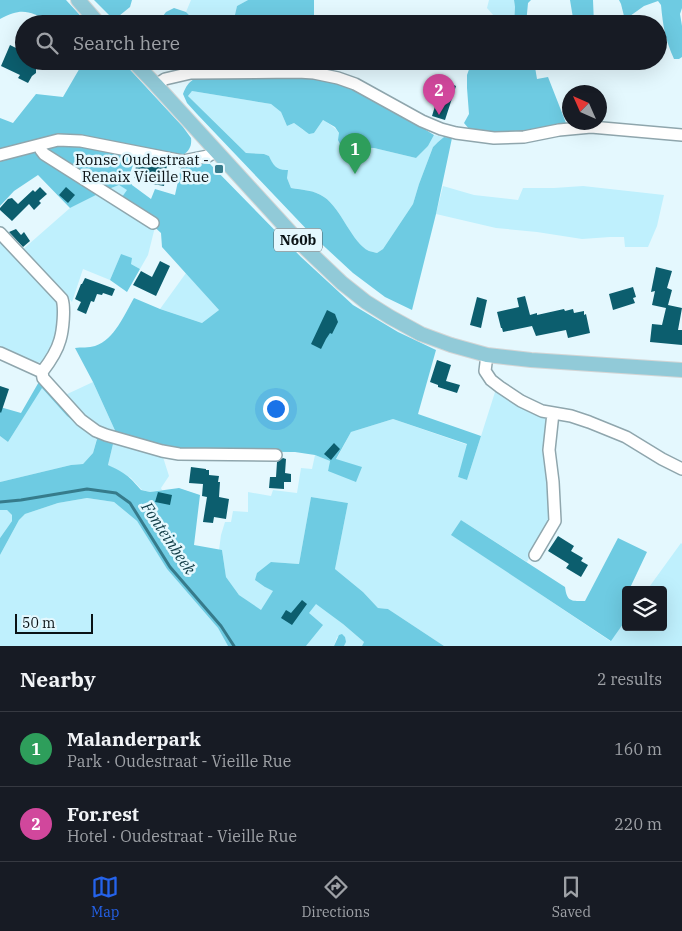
<!DOCTYPE html>
<meta charset="utf-8">
<style>
:root{--surface:#171b24;--page:#242831;--text:#f1f3f6;--muted:#9ea1a6;--line:#363941;--accent:#2563eb}
body{margin:0;font-family:"IBM Plex Serif",serif;background:var(--page);color:var(--text)}
.controls{position:absolute;right:15px;bottom:15px;display:grid;overflow:hidden;border-radius:5px;box-shadow:0 5px 20px #0002}
.controls button{width:45px;height:45px;display:grid;place-items:center;padding:0;border:0;border-bottom:1px solid var(--line);background:var(--surface);color:var(--text);font:25px sans-serif}
.compass{position:absolute;left:562px;top:85px;width:45px;height:45px;border-radius:50%;background:var(--surface);box-shadow:0 5px 20px #0002;rotate:315deg}
.scale{position:absolute;left:15px;bottom:12px;width:78px;box-sizing:border-box;padding-left:5px;border:2px solid #0b1316;border-top:0;font-size:14px;line-height:18px;white-space:nowrap;color:#0b1316;-webkit-text-stroke:4px #e4f8fe;paint-order:stroke}
.you{position:absolute;left:275px;top:408px;width:18px;height:18px;margin:-12px;border:4px solid #fff;border-radius:50%;background:#1a73e8;box-shadow:0 0 0 8px #1a73e833}
.badge{display:grid;place-items:center;width:32px;height:32px;border-radius:50%;background:var(--accent);color:#fff;font-size:16px;font-weight:700}
.pin{position:absolute;translate:-50% -41px;filter:drop-shadow(0 1px 2px #0008)}
.pin::after{content:'';position:absolute;top:26px;width:18px;height:15px;background:inherit;clip-path:polygon(0 0,100% 0,50% 100%)}
.list{margin:0;padding:0;list-style:none}
h2{display:flex;justify-content:space-between;align-items:center;height:65px;margin:0;padding:0 20px;font-size:21px}
h2 small{font-size:16px;font-weight:400;color:var(--muted)}
.list li{display:grid;grid-template-columns:32px 1fr auto;gap:15px;align-items:center;box-sizing:border-box;height:75px;padding:0 20px;border-top:1px solid var(--line)}
.list b{display:block;font-size:19px;white-space:nowrap}
.list p{margin:0;font-size:16px;white-space:nowrap;color:var(--muted)}
.list em{font-size:16px;font-style:normal;color:var(--muted)}
.icon{flex:none;width:28px;height:28px;fill:none;stroke:currentColor;stroke-width:2;stroke-linecap:round;stroke-linejoin:round}
.map{position:relative;flex:none;width:682px;height:646px;overflow:hidden}
.search{position:absolute;background:var(--surface);box-shadow:0 5px 20px #0002;left:15px;right:15px;top:15px;height:55px;display:flex;align-items:center;gap:12px;box-sizing:border-box;padding:0 18px;border-radius:28px;color:var(--muted);font-size:19px}
.sheet{height:215px;background:var(--surface)}
nav{display:flex;justify-content:space-around;align-items:center;box-sizing:border-box;height:70px;border-top:1px solid var(--line);background:var(--surface);font-size:14px;color:var(--muted)}
nav a{display:grid;justify-items:center;gap:2px}
nav .on{color:var(--accent)}
.map>svg:first-child{display:block}
</style>
<div class="map">
<svg width="682" height="646" viewBox="0 0 682 646">
<rect width="100%" height="100%" fill="#e4f8fe"/>
<path fill="#bff0fd" d="M191,0H248L237,6L234,19L230,24C214,24 199,25 186,12Z
M489,0H514L515,7L514,24H501L487,8Z
M155,61H183L190,64L195,65L191,68C186,67 181,68 175,67C168,67 161,64 155,61Z
M192,91L271,104L281,112L287,126L294,123L303,130L314,133L323,120C338,129 339,132 346,147L374,148L416,158L428,146L434,135L444,137L438,142L433,147L419,184L413,204L383,249L377,253C374,252 372,252 369,251C352,243 341,208 324,197C314,190 303,190 291,188L287,178L282,171L273,165L269,156L264,154L246,153L188,96Z
M119,185L128,190L155,227L148,255L140,269L131,264L121,254L110,280L83,269L72,302L61,289L21,251L70,208L106,190Z
M443,186L474,195L518,200L523,188H554L583,186L664,195L657,226L648,247H625L624,237H610L582,239L537,232L496,228L436,214Z
M0,236L60,301L58,338L42,363L30,361L0,346Z
M186,273L219,310L202,323L160,309Z
M93,382L118,437L94,428L63,396Z
M42,387L67,416L97,438L93,453L83,464L71,465L0,482V436L8,442Z
M496,389L547,415L551,519L527,562L461,520L452,535L610,641L626,620V627H663V590H647L681,543L682,544V646H444L388,609L378,608L363,592L335,569L348,503L311,497L299,564L271,562L265,587L274,591L261,611L239,595L226,577L222,550H219L221,535L225,522H231L233,511L248,512V492L271,496L273,490L297,493L301,468L312,469L315,455L330,461L328,472L336,460L351,432L393,419L468,445L458,477L467,480Z
M111,441L162,454L169,476L161,488L162,490L150,492L142,490L131,478L108,465L113,444Z
M87,498L114,502L137,521L167,569L218,628L228,646H0V555L19,520L25,514L58,503Z
M0,510H7L12,515V521L0,538Z
M316,603L343,624L364,642L362,646H344L346,642L337,637L334,646H306L322,625L308,613Z"/>
<path fill="#6ecbe2" d="M0,0H66L88,24H52L51,22C29,11 22,7 0,19Z
M94,0H132L130,7L114,20Z
M248,0H314V24H230L234,19L237,6Z
M514,0H531L528,3L526,24H514L515,7Z
M570,0H593L594,24H574Z
M619,0H682V8L680,14L682,26V57L679,59H674C665,39 663,26 661,5L658,1L644,6L630,16H624L621,4Z
M174,8L186,12L192,18L205,23L209,24H157L166,12Z
M72,61H122L183,127L191,138C192,146 189,151 183,155L139,149L129,176L132,185L151,199L155,189L175,195L182,163L210,164L301,257L353,305L398,332L436,350L418,414L481,436L467,480L458,477L467,444L393,419L351,432L336,459L362,467L356,482L328,471L330,461L315,455L295,452L182,451L118,437L93,382L75,348C81,347 89,348 95,346C115,339 124,315 134,298L160,309L202,323L219,310L162,247L161,233L122,197L127,190L119,185L106,190L70,208L38,175L14,191L0,206V118L13,123L36,94L63,97L81,66Z
M183,61H316V75L350,88L397,112L434,135L428,146L416,158L374,148L346,147L340,144L338,140L339,133L335,127L323,120L314,133L309,134L294,123L287,126L281,112L271,104L192,91L188,96L246,153L264,154L269,156C273,165 277,171 288,170L287,178L291,188C303,190 314,190 324,197C341,208 352,243 369,251C372,252 374,252 377,253L383,249L413,204L419,184L433,147L438,142L444,137L452,138L436,214L412,310L385,297L353,273L313,236L197,114L187,103L183,94C189,78 196,78 211,73L206,62C198,64 191,66 183,61Z
M472,61H534L537,79L548,77L566,123C558,129 553,129 544,130C517,135 497,134 470,130L464,123L469,114L467,88V75Z
M121,254L132,258L131,264L140,269L127,292L110,280Z
M40,380L111,441L113,444L108,465C125,473 129,476 141,490L150,492L179,488L200,495L194,545L222,550L226,577L239,595L261,610L273,591L265,587L255,580L257,573L271,562L299,564L311,497L348,503L335,569L363,592L378,608L388,609L444,646H362L364,642L343,624L316,604L309,613L323,625L306,646H228L218,628L167,569L137,521L114,502L87,498L58,503L25,514L19,520L0,555V538L12,521V515L7,510H0V482L71,465L83,464L93,453L97,439L67,416L42,388L8,442L0,436V407L21,413Z
M461,520L565,587C567,602 571,601 585,601L618,538L647,552L629,590H626V596L622,604L623,624L611,641L451,535Z
M342,634L345,637L346,642L344,646H334L339,635Z"/>
<g fill="none" stroke-linecap="round" stroke-linejoin="round">
<path stroke="#367b8b" stroke-width="3" d="M0,502L21,500L87,489L116,493L130,503L170,567L221,626L234,646"/>
</g>
<path fill="#0c5e6e" d="M10,45L24,52V61H40L36,69V73L32,76L28,83L18,78L20,75L1,66Z
M443,80L456,86L445,120L432,116Z
M137,160L167,165L164,186L153,184V180L134,178Z
M40,187L47,194L39,201L41,203L34,210L29,204L12,221L0,210V208L8,199L12,198L18,204L33,190L35,192Z
M66,187L75,195L68,203L59,195Z
M16,229L21,235L24,232L30,241L23,247L9,232Z
M160,261L170,266L156,296L133,285L141,271L152,277Z
M656,267L672,271L667,288L672,290L668,305L682,308L678,330H682V345L650,342L652,324L662,325L666,308L652,305L655,291L651,292Z
M85,278L115,289L112,296L103,293L102,295L97,294L94,302L91,301L86,314L77,310L81,302L75,299L81,284H82Z
M633,287L636,297L633,298L635,303L613,310L609,294Z
M525,296L530,315L537,313V315L564,309L565,311L573,309L574,313L584,311V315L586,314L590,333L568,338L566,330L536,336L532,326L503,332L502,328H501L497,312L519,307L517,298Z
M477,297L487,300L481,328L470,325Z
M327,310L335,314L338,322L332,334L330,333L326,339L321,349L311,344Z
M437,360L451,365L446,381L460,385L457,393L438,387V385L430,382Z
M0,386L9,389L1,413L0,412Z
M334,443L340,449L331,460L324,454Z
M283,458L286,459L285,473L291,474V482H284V489L269,488L270,477H276L277,462Z
M191,467L206,469V470H209V475L219,476L218,482H220L219,497L229,499L226,519L214,517L213,523L203,522L207,497L202,496L203,484L189,483Z
M158,492L172,495L170,505L155,502Z
M558,536L574,546L571,551L583,558L581,561L588,565L581,577L566,568L569,564L548,551Z
M302,600L307,604L292,625L281,618L286,610L291,613Z"/>
<g fill="none" stroke-linecap="round" stroke-linejoin="round">
<defs>
<path id="minor" d="M156,85L165,79L191,73L298,72L314,73L338,78L355,84L422,121L441,129L456,133L494,138L524,137L559,130L591,127L682,135
M39,145L41,150L44,154L153,223
M0,155L58,140L81,141L183,161L208,156L216,151
M0,233L62,299C65,308 63,330 60,340C57,351 49,363 42,372
M0,353L42,372L43,378L81,420L96,431L106,435L162,451L179,454L276,455
M487,355L485,371L491,380L500,387L521,401L542,411L571,416L589,422L626,437L662,459L682,469
M535,555L555,521L553,482L549,450L553,413"/>
<path id="major" d="M78,0L99,24
M133,61L156,85L302,245L342,283L366,302L390,317L421,334L451,345L487,355L531,360L682,370"/>
</defs>
<use href="#minor" stroke="#8fa6ad" stroke-width="14"/>
<use href="#major" stroke="#d3d5d5" stroke-width="16"/>
<use href="#minor" stroke="#fff" stroke-width="11"/>
<use href="#major" stroke="#91cad8" stroke-width="14"/>
</g>
<rect fill="#377b8b" stroke="#e4f8fe" stroke-width="2" x="214" y="164" width="10" height="10" rx="2.5"/>
<g text-anchor="middle" stroke-width="5" stroke-linejoin="round" paint-order="stroke">
<rect fill="#e4f8fe" stroke="#4c585c" stroke-width="1" x="274" y="228.5" width="48" height="23" rx="4"/>
<g font-size="14" font-weight="bold" fill="#0b1316">
<text x="298" y="245">N60b</text>
</g>
<g font-size="15" fill="#0b1316" stroke="#e4f8fe" text-anchor="end">
<text x="209" y="165">Ronse Oudestraat -<tspan x="209" dy="17">Renaix Vieille Rue</tspan></text>
</g>
<g font-size="16" font-style="italic" fill="#0f3b45" stroke="#e4f8fe">
<text transform="translate(169 538) rotate(56)" y="6">Fonteinbeek</text>
</g>
</g>
</svg>
<div class="controls">
<button><svg class="icon" aria-label="layers" viewBox="0 0 24 24"><path d="M12 4l9 5-9 5-9-5zM3 14l9 5 9-5"/></svg></button>
</div>
<svg class="compass" viewBox="-18 -18 36 36"><path d="M0-13l5 13h-10z" fill="#e53935"/><path d="M0 13l5-13h-10z" fill="#9ea1a6"/></svg>
<div class="scale">50 m</div>
<div class="you"></div>
<div class="pin badge" style="left:355px;top:174px;background:#2e9e5b">1</div>
<div class="pin badge" style="left:439px;top:115px;background:#d1479c">2</div>
<div class="search"><svg class="icon" aria-label="search" viewBox="0 0 24 24"><circle cx="10" cy="10" r="6"/><path d="M15 15l6 6"/></svg>Search here</div>
</div>
<section class="sheet">
<h2>Nearby<small>2 results</small></h2>
<ul class="list">
<li><span class="badge" style="background:#2e9e5b">1</span><div><b>Malanderpark</b><p>Park · Oudestraat - Vieille Rue</p></div><em>160 m</em></li>
<li><span class="badge" style="background:#d1479c">2</span><div><b>For.rest</b><p>Hotel · Oudestraat - Vieille Rue</p></div><em>220 m</em></li>
</ul>
</section>
<nav>
<a class="on"><svg class="icon" aria-label="map" viewBox="0 0 24 24"><path d="M3 6l6-2 6 2 6-2v14l-6 2-6-2-6 2zM9 4v14M15 6v14"/></svg>Map</a>
<a><svg class="icon" aria-label="directions" viewBox="0 0 24 24"><path d="M12 3l9 9-9 9-9-9zM9 14v-3h6M13 9l2 2-2 2"/></svg>Directions</a>
<a><svg class="icon" aria-label="saved" viewBox="0 0 24 24"><path d="M7 4h10v16l-5-4-5 4z"/></svg>Saved</a>
</nav>
